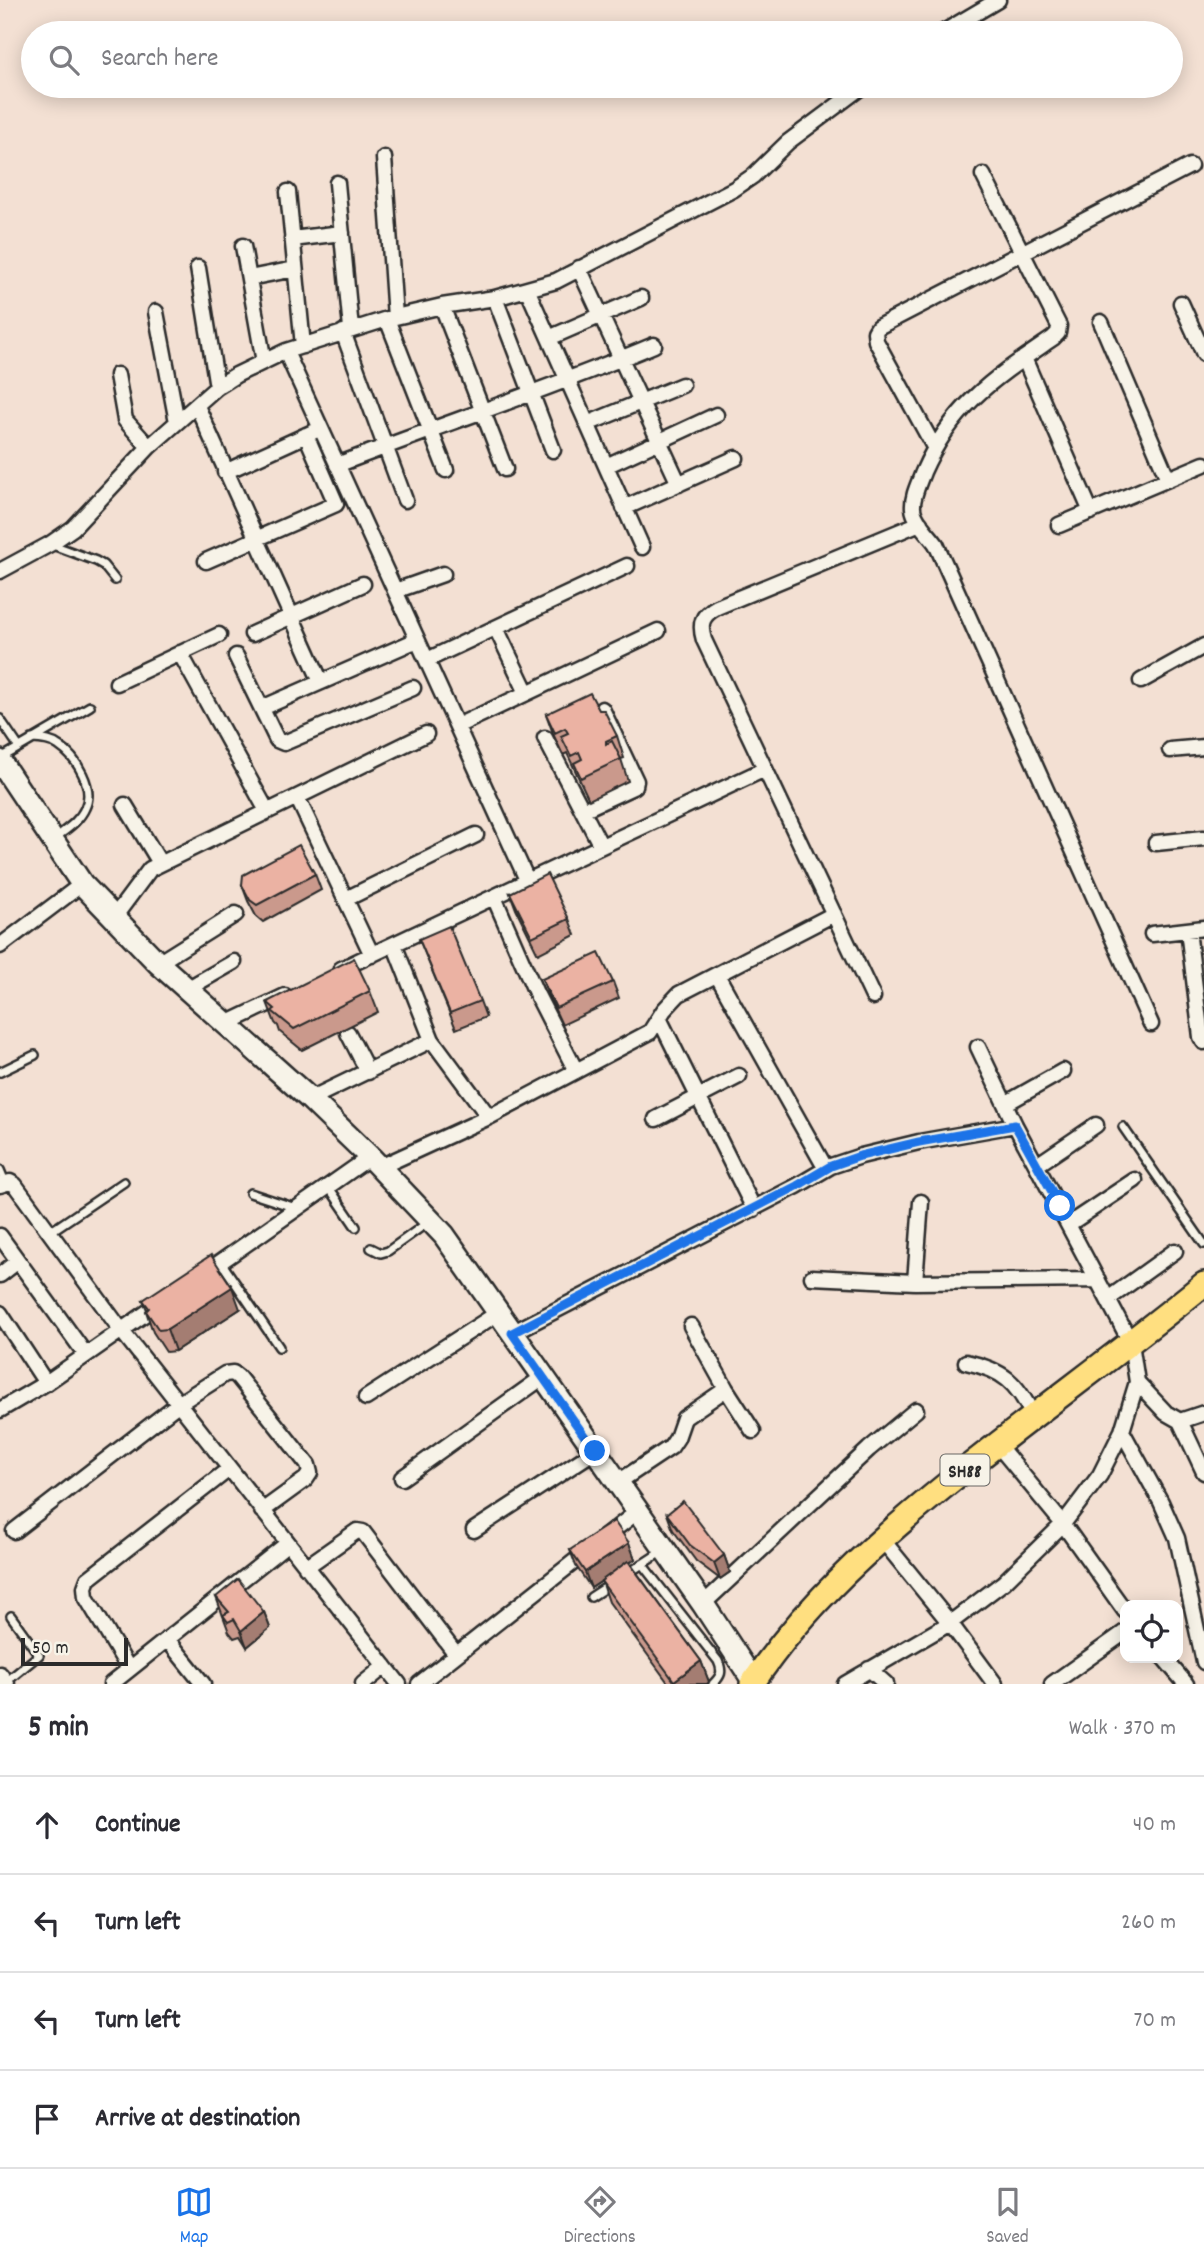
<!DOCTYPE html>
<meta charset="utf-8">
<style>
:root{--surface:#fff;--page:#f2f2f3;--text:#2b2b33;--muted:#7c7c81;--line:#e1e1e2;--accent:#1a73e8}
body{margin:0;font-family:Dekko,sans-serif;background:var(--page);color:var(--text)}
.controls{position:absolute;right:21px;bottom:21px;display:grid;overflow:hidden;border-radius:14px;box-shadow:0 4px 18px #0003}
.controls button{width:63px;height:63px;display:grid;place-items:center;padding:0;border:0;border-bottom:2px solid var(--line);background:var(--surface);color:var(--text);font:35px sans-serif}
.scale{position:absolute;left:21px;bottom:18px;width:107px;box-sizing:border-box;padding-left:7px;border:4px solid #2b2b2b;border-top:0;font-size:19px;line-height:24px;white-space:nowrap;color:#2b2b2b;-webkit-text-stroke:5px #f7f3e8;paint-order:stroke}
.stop{position:absolute;width:21px;height:21px;margin:-16px;border:5px solid #1a73e8;border-radius:50%;background:#fff}
.stop.end{background:#1a73e8;border-color:#fff;box-shadow:0 2px 7px #0008}
.list{margin:0;padding:0;list-style:none}
h2{display:flex;justify-content:space-between;align-items:center;height:91px;margin:0;padding:0 28px;font-size:30px}
h2 small{font-size:23px;font-weight:400;color:var(--muted)}
.list li{display:grid;grid-template-columns:46px 1fr auto;gap:21px;align-items:center;box-sizing:border-box;height:98px;padding:0 28px;border-top:2px solid var(--line)}
.list b{display:block;font-size:26px;white-space:nowrap}
.list em{font-size:23px;font-style:normal;color:var(--muted)}
.icon{flex:none;width:38px;height:38px;fill:none;stroke:currentColor;stroke-width:2;stroke-linecap:round;stroke-linejoin:round}
.map{position:relative;flex:none;width:1204px;height:1684px;overflow:hidden}
.search{position:absolute;background:var(--surface);box-shadow:0 4px 18px #0003;left:21px;right:21px;top:21px;height:77px;display:flex;align-items:center;gap:18px;box-sizing:border-box;padding:0 24px;border-radius:38px;color:var(--muted);font-size:26px}
.sheet{height:483px;background:var(--surface)}
nav{display:flex;justify-content:space-around;align-items:center;box-sizing:border-box;height:98px;border-top:2px solid var(--line);background:var(--surface);font-size:19px;color:var(--muted)}
nav a{display:grid;justify-items:center;gap:4px}
nav .on{color:var(--accent)}
.map>svg:first-child{display:block}
</style>
<div class="map">
<svg width="1204" height="1684" viewBox="0 0 1204 1684">
<rect width="100%" height="100%" fill="#f3e0d3"/>
<filter id="ink" filterUnits="userSpaceOnUse"><feTurbulence type="fractalNoise" baseFrequency=".0143" numOctaves="2"/><feDisplacementMap in="SourceGraphic" scale="14" xChannelSelector="R" yChannelSelector="G"/><feConvolveMatrix kernelMatrix="1 2 1 2 8 2 1 2 1" color-interpolation-filters="sRGB"/></filter>
<g filter="url(#ink)">
<g fill="none" stroke-linecap="round" stroke-linejoin="round">
<defs>
<path id="lane" d="M50,544L96,561L103,565L115,580
M0,719L19,747
M32,739C42,740 51,740 59,746C77,758 95,788 85,808C79,822 65,830 54,839
M1,758L90,706
M0,1072L35,1055
M1123,1127L1204,1244
M0,1170L5,1182
M328,1186L356,1227
M250,1193L296,1208
M50,1232L124,1182
M371,1248L381,1253L388,1251L427,1223
M221,1262L279,1347
M642,1564L718,1661C723,1672 721,1676 713,1684
M627,1574L664,1550
M591,1597L611,1584
M6,1682L39,1655L11,1616"/>
<path id="street" d="M942,33L998,0
M384,158L395,317
M983,175L1059,326L1058,333L1053,338C995,378 953,404 923,472C919,483 912,496 913,508C914,521 929,534 936,544L1151,1024
M337,183L351,329
M288,192L303,346
M292,239L342,233
M243,246L264,362
M198,268L217,387
M579,268L679,484
M249,278L295,269
M528,291L642,547
M495,298L553,450
M1181,303L1204,354
M442,306L505,469
M156,312L177,422
M387,319L446,470
M1101,322L1168,479
M343,332L405,500
M549,338L641,298
M286,352L528,882
M1024,358L1091,512
M117,375L125,420L149,447
M197,406L321,682
M587,424L682,385
M934,447L876,341L875,332L878,327L1190,166
M337,465C443,424 550,389 654,345
M606,466L716,415
M225,472L313,432
M624,508L736,458
M1059,525L1204,464
M206,561L336,504L306,435
M0,571L50,544L73,528L149,447L217,387L236,375L286,351L387,319L442,306L495,298L556,281L734,189L753,176L788,142L863,86
M395,591L443,574
M496,628L527,693
M252,634L363,584
M180,653L267,811
M236,656L277,740L284,743L413,688
M427,660L627,566
M1141,681L1204,646
M117,683L219,635
M262,708L417,640
M457,726L658,631
M545,738L601,846
M1170,750L1204,747
M297,797L372,955
M125,805L160,863
M583,810L635,786L636,781L602,709
M1156,843L1204,838
M494,897L536,993L576,1071
M346,899L476,835
M115,916L150,869L426,734
M1188,930L1201,1037L1204,1042
M1152,934L1204,928
M394,944L432,1040L489,1117
M0,946L82,884
M158,963L236,914
M341,969L765,769
M717,975L826,1169
M187,989L234,962
M873,997L704,640C699,623 702,615 717,607L920,523
M659,1018L754,1209
M226,1024L285,996
M348,1033L368,1072
M310,1099L432,1040
M1005,1104L1063,1071
M656,1119L739,1076
M1037,1165L1096,1125
M380,1167L489,1117L650,1032L664,1010L679,994L834,914
M0,1185L10,1182L15,1185L121,1330L399,1684
M1069,1224L1135,1180
M0,1236L86,1355
M0,1275L18,1261
M202,1275L370,1157
M812,1277L915,1282L1098,1280
M915,1282L921,1202
M1108,1299L1175,1251
M0,1313L46,1383
M691,1326L726,1389L753,1431
M512,1333L797,1186L831,1166L861,1156L919,1142L1015,1125
M966,1362C1003,1370 1017,1382 1033,1416
M1137,1382L1166,1413L1180,1421L1204,1413
M366,1398L498,1313
M0,1410L46,1383L162,1302
M1180,1421L1204,1472
M1122,1431L1161,1502L1177,1538L1204,1662
M997,1444L1063,1524L1125,1611
M402,1478L543,1377
M617,1483L671,1447L677,1438L684,1418L726,1389
M474,1530L595,1451
M14,1531L178,1404L225,1374L233,1373L238,1377L308,1465L310,1473L306,1479L262,1511
M605,1537L637,1512
M881,1538L950,1623L995,1684
M306,1567L357,1531L363,1532L456,1654
M703,1604L869,1449L916,1410
M167,1639L203,1684
M1164,1658L1186,1684
M129,1669L86,1597L85,1587L88,1579L229,1469
M869,1669L886,1684
M0,1674L7,1684
M111,1684L288,1543
M363,1684L385,1666
M419,1684L589,1550
M845,1684L950,1623L1004,1582L1063,1524L1100,1475L1122,1431L1137,1382L1131,1343L1015,1125L978,1047
M1052,1684L1125,1632"/>
<path id="secondary" d="M0,761L82,884L158,963L310,1099L370,1157L444,1235L703,1604L754,1682"/>
<path id="primary" d="M752,1684C807,1602 877,1541 952,1480C1035,1413 1122,1351 1204,1284"/>
</defs>
<use href="#lane" stroke="#2b2b2b" stroke-width="12"/>
<use href="#street" stroke="#2b2b2b" stroke-width="19"/>
<use href="#secondary" stroke="#2b2b2b" stroke-width="26"/>
<use href="#primary" stroke="#2b2b2b" stroke-width="28"/>
<use href="#lane" stroke="#f7f3e8" stroke-width="7"/>
<use href="#street" stroke="#f7f3e8" stroke-width="14"/>
<use href="#secondary" stroke="#f7f3e8" stroke-width="21"/>
<use href="#primary" stroke="#ffdf80" stroke-width="23"/>
</g>
<path fill="#ca998c" stroke="#2b2b2b" stroke-width="2" d="M599,710L617,736L624,758L621,759L628,781L589,800L567,753L563,755L554,736L546,714Z
M315,874L321,890L263,922L256,916L248,901L242,885Z
M510,893L569,919L575,935L538,954L516,909Z
M419,939L480,1001L486,1017L456,1029Z
M542,979L613,982L619,998L562,1025L548,995Z
M370,991L378,1012L302,1050L280,1032L278,1026L275,1023L267,1002Z
M143,1300L240,1309L175,1351L166,1352L153,1332L146,1311L147,1310Z
M667,1514L724,1555L730,1572L720,1579L696,1561L673,1530Z
M629,1543L635,1559L630,1563L701,1661L709,1682L707,1684H669L609,1602L602,1581L591,1588L576,1566L570,1550Z
M216,1597L264,1612L270,1628L247,1647L240,1636L234,1638L229,1632Z"/>
<path fill="#a47d72" stroke="#2b2b2b" stroke-width="2" d="M232,1287L240,1309L175,1351L167,1329Z
M629,1543L635,1559L591,1588L585,1572Z
M724,1555L730,1572L720,1579L714,1563Z
M264,1612L270,1628L247,1647L241,1631Z
M701,1661L709,1682L707,1684H675L674,1681Z"/>
<path fill="#ebb2a3" stroke="#2b2b2b" stroke-width="2" d="M590,693L599,710H604L617,736L606,741V744L612,741L621,759L581,778L574,763L582,759L579,752L571,756L561,736L568,733L565,728L555,733L546,714Z
M299,845L315,874L257,905L250,900L242,885L243,875Z
M547,874L569,919L532,937L510,893Z
M449,926L480,1001L450,1013L419,939Z
M599,953L613,982L556,1008L542,979Z
M354,958L370,991L294,1029L272,1011L275,1009L267,1002Z
M211,1255L232,1287L167,1329L159,1330L146,1311L149,1308L143,1300Z
M683,1501L724,1555L714,1563L690,1545L667,1514Z
M614,1521L629,1543L585,1572L570,1550Z
M628,1561L701,1661L674,1681L601,1581Z
M238,1579L264,1612L241,1631L234,1619L228,1622L223,1615L229,1612L216,1597Z"/>
</g>
<g fill="none" stroke-linecap="round" stroke-linejoin="round" filter="url(#ink)">
<path stroke="#1a73e8" stroke-width="9" d="M595,1451L512,1333L797,1186L831,1166L860,1156L919,1142L1015,1125L1060,1206"/>
</g>
<g text-anchor="middle" stroke-width="5" stroke-linejoin="round" paint-order="stroke">
<rect fill="#f7f3e8" stroke="#686764" stroke-width="2" x="940.5" y="1454.5" width="49" height="31" rx="5"/>
<g font-size="19" font-weight="bold" fill="#2b2b2b">
<text x="965" y="1477">SH88</text>
</g>
</g>
</svg>
<div class="controls">
<button><svg class="icon" aria-label="locate" viewBox="0 0 24 24"><circle cx="12" cy="12" r="6"/><path d="M12 2v4M12 18v4M2 12h4M18 12h4"/></svg></button>
</div>
<div class="scale">50 m</div>
<div class="stop" style="left:1060px;top:1206px"></div>
<div class="stop end" style="left:595px;top:1451px"></div>
<div class="search"><svg class="icon" aria-label="search" viewBox="0 0 24 24"><circle cx="10" cy="10" r="6"/><path d="M15 15l6 6"/></svg>Search here</div>
</div>
<section class="sheet">
<h2>5 min<small>Walk · 370 m</small></h2>
<ul class="list">
<li><svg class="icon" aria-label="ahead" viewBox="0 0 24 24"><path d="M12 20V5M6 11l6-6 6 6"/></svg><div><b>Continue</b></div><em>40 m</em></li>
<li><svg class="icon" aria-label="left" viewBox="0 0 24 24"><path d="M17 20v-9H6M10 6l-5 5 5 5"/></svg><div><b>Turn left</b></div><em>260 m</em></li>
<li><svg class="icon" aria-label="left" viewBox="0 0 24 24"><path d="M17 20v-9H6M10 6l-5 5 5 5"/></svg><div><b>Turn left</b></div><em>70 m</em></li>
<li><svg class="icon" aria-label="arrive" viewBox="0 0 24 24"><path d="M6 21V4h12l-3 4 3 4H6"/></svg><div><b>Arrive at destination</b></div></li>
</ul>
</section>
<nav>
<a class="on"><svg class="icon" aria-label="map" viewBox="0 0 24 24"><path d="M3 6l6-2 6 2 6-2v14l-6 2-6-2-6 2zM9 4v14M15 6v14"/></svg>Map</a>
<a><svg class="icon" aria-label="directions" viewBox="0 0 24 24"><path d="M12 3l9 9-9 9-9-9zM9 14v-3h6M13 9l2 2-2 2"/></svg>Directions</a>
<a><svg class="icon" aria-label="saved" viewBox="0 0 24 24"><path d="M7 4h10v16l-5-4-5 4z"/></svg>Saved</a>
</nav>
